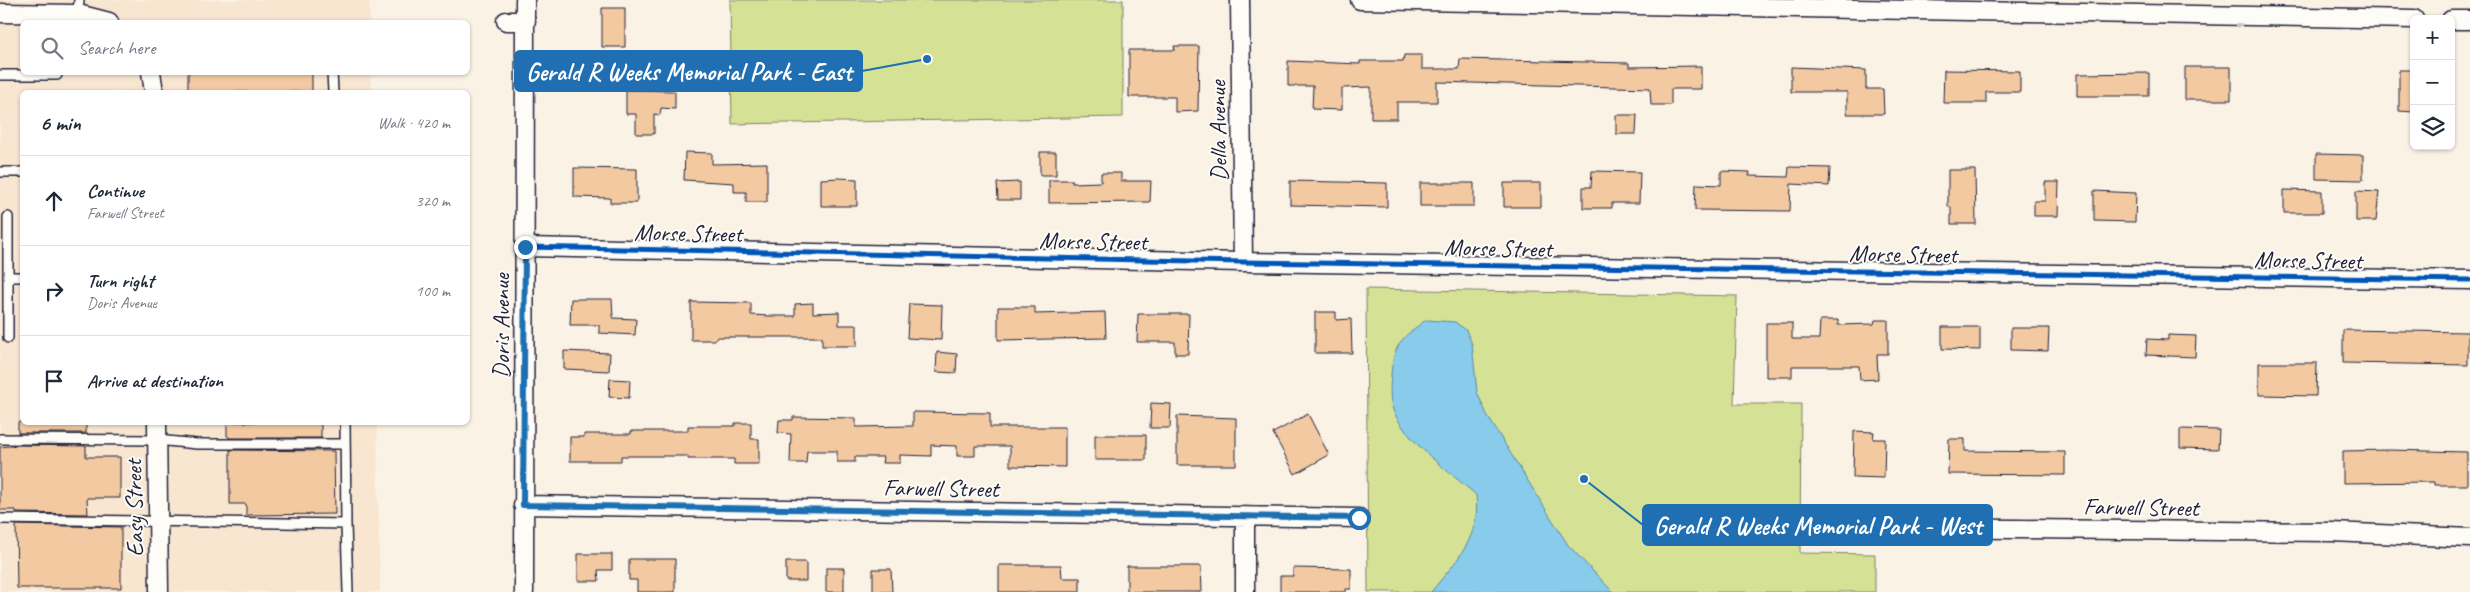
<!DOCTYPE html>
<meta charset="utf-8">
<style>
:root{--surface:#fff;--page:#f6f6f7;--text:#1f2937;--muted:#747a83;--line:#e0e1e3}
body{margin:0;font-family:Caveat,sans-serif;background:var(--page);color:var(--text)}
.controls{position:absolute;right:15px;top:15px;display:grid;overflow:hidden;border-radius:8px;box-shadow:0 1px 4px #0004}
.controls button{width:45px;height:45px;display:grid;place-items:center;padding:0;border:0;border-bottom:1px solid var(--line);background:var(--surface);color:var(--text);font:25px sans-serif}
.stop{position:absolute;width:15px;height:15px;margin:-11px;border:4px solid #1f6fb2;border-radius:50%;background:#fff}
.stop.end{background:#1f6fb2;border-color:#fff;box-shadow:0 1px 5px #0008}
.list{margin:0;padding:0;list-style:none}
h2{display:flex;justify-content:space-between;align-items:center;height:65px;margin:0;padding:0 20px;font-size:21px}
h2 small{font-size:16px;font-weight:400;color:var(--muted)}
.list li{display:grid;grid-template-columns:32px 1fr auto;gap:15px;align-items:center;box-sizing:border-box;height:90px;padding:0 20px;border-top:1px solid var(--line)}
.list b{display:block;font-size:19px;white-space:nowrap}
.list p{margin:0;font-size:16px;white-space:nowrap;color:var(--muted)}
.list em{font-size:16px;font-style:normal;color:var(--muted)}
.icon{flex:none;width:28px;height:28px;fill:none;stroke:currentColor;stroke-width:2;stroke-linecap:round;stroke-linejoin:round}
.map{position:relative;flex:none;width:2470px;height:592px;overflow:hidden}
.search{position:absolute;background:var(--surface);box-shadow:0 1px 4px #0004;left:20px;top:20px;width:450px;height:55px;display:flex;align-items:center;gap:12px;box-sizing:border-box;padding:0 18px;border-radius:8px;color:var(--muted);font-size:19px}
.panel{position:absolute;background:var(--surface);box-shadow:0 1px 4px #0004;left:20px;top:90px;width:450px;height:335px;border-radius:8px}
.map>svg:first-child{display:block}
</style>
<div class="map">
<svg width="2470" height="592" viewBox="0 0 2470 592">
<rect width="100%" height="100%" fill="#fbf2e6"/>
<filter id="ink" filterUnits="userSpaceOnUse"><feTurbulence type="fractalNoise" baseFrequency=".02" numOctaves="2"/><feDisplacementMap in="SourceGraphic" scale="10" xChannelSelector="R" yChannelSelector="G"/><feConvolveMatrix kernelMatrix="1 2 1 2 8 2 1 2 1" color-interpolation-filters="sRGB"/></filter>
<g filter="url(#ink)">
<path fill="#f8e6d1" d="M0,0H369L370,22H22V72L371,73V92H22V422L377,423L380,592H0Z"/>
<path fill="#d5e295" stroke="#7c8268" d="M730,0H1123V117L732,124Z
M1366,289L1737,296L1734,404H1801L1800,553L1875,554V592H1368Z"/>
<path fill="#88cbea" stroke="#5f87a4" d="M1426,320L1455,322L1466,330L1472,344L1477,392L1488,417L1568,545L1613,592H1431C1456,561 1481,538 1476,495C1450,472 1406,442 1393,410C1389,400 1390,386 1391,375C1393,345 1402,337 1426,320Z"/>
<path fill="#f2c9a1" stroke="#22223b" d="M602,8H625V47H602Z
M1174,46H1199L1198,111L1175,112V97H1129V50H1175Z
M1404,55H1422V69H1459L1460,59L1629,63V67L1701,66V89H1671V105H1651L1650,88L1437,82V102H1397V119H1371V87L1342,88V110L1312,109L1313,86H1288V61L1360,64V61H1403Z
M1791,67L1866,70V89H1883L1884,114H1847V92H1791Z
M2185,67H2231V100H2185Z
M1944,70L2020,71V92H1986V103H1943Z
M2399,70H2414V112L2399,111Z
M188,72H312V92H188Z
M2149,73V96H2077V74Z
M626,90L675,91V109L661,108L660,115L654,114V134H636V114H626Z
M1616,115H1637L1636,134H1616Z
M685,152L712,153V164L767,163V202H746V192H734V183L684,180Z
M1040,152H1056V175H1040Z
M2316,154L2363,155V180L2316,179Z
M1789,167L1830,168L1829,186L1791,184L1790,211L1695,210L1696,184L1721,185V171L1750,172L1749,176L1788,177Z
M574,168L637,169V203H610V198L574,197Z
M1948,170H1975L1976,224H1951V207H1948Z
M1592,171L1640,172L1639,203H1612V208H1583V187H1591Z
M1101,173H1121V181H1151L1150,202L1049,203V180H1073L1072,183L1101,182Z
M839,178L857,179V206H821V179Z
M1290,181L1387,183V207L1290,205Z
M1020,182V200H998L997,183Z
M2045,182H2059L2058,216H2034V201H2045Z
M1420,183H1474V206H1420Z
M1504,183H1541V207H1504Z
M2284,190L2322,191V213H2284Z
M2094,191L2136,193L2135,222L2094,221Z
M2356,191L2379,192L2376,221H2356Z
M571,299H612L613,318L636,319L635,335L599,333V325H570Z
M691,302L751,303V315L769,316H795V304L813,303V313L839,312V325H857V346H822V337H717L716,340H691Z
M909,304L942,305L941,340L907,338Z
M998,307H1035V314L1105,312L1106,338L998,340Z
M1315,312H1336V320L1351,319L1352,353H1315Z
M1138,314H1189L1188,354H1175V342H1137Z
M1820,320H1838V325L1874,324L1875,320H1888V354H1877L1878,379L1860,380L1859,366H1792V377H1766V323H1792V339H1819Z
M1942,327H1980V350L1942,349Z
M2011,328H2049L2048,351L2011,350Z
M2343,330L2468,332V365L2343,363Z
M2168,335L2196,336L2195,357L2146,355L2147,339L2168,340Z
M564,351L610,353L609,371L564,369Z
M937,352L957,354L956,373L936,372Z
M2259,363H2317L2316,396L2259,395Z
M610,379L630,380L629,398L609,397Z
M1151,403L1171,404L1170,428H1150Z
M913,412L990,413V427H1065V467L1010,466V446H975V456H957V446L931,445V456L900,455V463H882L883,457H855V462H837V451H807L806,463H790L791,434L778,433L779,420H793V417L856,418V427L913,426Z
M1308,414L1329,455L1295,474L1273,433Z
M1177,416L1236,418V465H1177Z
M18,422H86V433H18Z
M227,422H321V438H230L227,436Z
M735,423H751V439H759V464H734V459H688V456H621V461H570V437H584V434H631V431H688V426H735Z
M2180,429L2219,430L2218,449L2180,448Z
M1854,431L1874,432L1873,439H1885L1884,478L1853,477Z
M1095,435H1146V460H1095Z
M1949,439H1965V451L2065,452V475L1948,474Z
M18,445L86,446V457H120V498H87L88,514L16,513V510H0V447Z
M230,450L334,451L335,514L246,515V504H230Z
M2389,450L2467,452V485H2434V482L2343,483V451Z
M16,525L121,527V588H17Z
M578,554H612V570H598L599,581H578Z
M629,559H675V592H637V580H629Z
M786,562H806V581H786Z
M999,565H1061L1062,578H1080V592H999Z
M1127,566H1201L1202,592H1127Z
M826,568H844V592H826Z
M1293,568L1351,569V589H1346V592H1280V576H1293Z
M873,569H891L892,592H873Z"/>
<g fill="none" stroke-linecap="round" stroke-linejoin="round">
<defs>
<path id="service" d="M78,14L79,0
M332,72L333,92
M0,75H57
M0,172H22
M9,277H22
M8,338V217
M0,439L157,440L197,444H345
M0,519L346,524L345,422
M346,524L348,592"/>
<path id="minor" d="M1240,0L1243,262
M1360,0L2414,19
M0,13L78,14L109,22
M2451,20H2470
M506,21H526
M151,72L154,92
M525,247L1243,262L2470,280
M157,422L159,592
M523,505L1359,518
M1245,516V592
M1810,527L2332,532L2470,538
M524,592L525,0"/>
</defs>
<use href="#service" stroke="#22223b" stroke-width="12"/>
<use href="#minor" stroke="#22223b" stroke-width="21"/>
<use href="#service" stroke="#fdfcf7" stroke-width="9"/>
<use href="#minor" stroke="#fdfcf7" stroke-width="18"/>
<defs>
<path id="cycleway" d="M525,247L1243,262L2470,280"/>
</defs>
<use href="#cycleway" stroke="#fdfcf7" stroke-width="8"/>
<use href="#cycleway" stroke="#0057b8" stroke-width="5"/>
</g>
</g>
<g fill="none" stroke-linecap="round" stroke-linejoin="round" filter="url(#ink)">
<path stroke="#1f6fb2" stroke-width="6" d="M525,247L523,505L1359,518"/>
</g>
<g text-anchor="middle" stroke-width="4" stroke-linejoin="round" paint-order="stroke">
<g font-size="24" fill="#22223b" stroke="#fdfcf7">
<text transform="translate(1218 131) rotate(-91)" y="8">Della Avenue</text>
<text transform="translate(688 233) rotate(1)" y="8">Morse Street</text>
<text transform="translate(1093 241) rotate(1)" y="8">Morse Street</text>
<text transform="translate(1498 248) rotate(1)" y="8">Morse Street</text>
<text transform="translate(1903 254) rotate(1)" y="8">Morse Street</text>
<text transform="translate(2308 260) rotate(1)" y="8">Morse Street</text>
<text transform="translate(501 326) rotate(-90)" y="8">Doris Avenue</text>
<text transform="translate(941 488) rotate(1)" y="8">Farwell Street</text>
<text transform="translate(2141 507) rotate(1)" y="8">Farwell Street</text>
<text transform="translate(134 508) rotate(-91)" y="8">Easy Street</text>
</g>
</g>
<path fill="none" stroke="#1f6fb2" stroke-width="2" d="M927 59L862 71M1584 479L1643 525"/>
<g fill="#1f6fb2" stroke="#fdfcf7" stroke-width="2">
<circle cx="927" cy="59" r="5"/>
<circle cx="1584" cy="479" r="5"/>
</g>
<g fill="#1f6fb2" stroke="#1f6fb2" stroke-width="2">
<rect x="515" y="51" width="347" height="40" rx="5"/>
<rect x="1643" y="505" width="349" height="40" rx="5"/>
</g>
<g font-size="25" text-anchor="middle" font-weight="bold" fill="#fff">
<text x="689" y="80">Gerald R Weeks Memorial Park - East</text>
<text x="1818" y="534">Gerald R Weeks Memorial Park - West</text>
</g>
</svg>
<div class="controls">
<button>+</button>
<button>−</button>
<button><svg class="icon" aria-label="layers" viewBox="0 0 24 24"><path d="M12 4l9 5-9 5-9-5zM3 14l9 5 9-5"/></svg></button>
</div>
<div class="stop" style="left:1359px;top:518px"></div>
<div class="stop end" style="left:525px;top:247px"></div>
<div class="search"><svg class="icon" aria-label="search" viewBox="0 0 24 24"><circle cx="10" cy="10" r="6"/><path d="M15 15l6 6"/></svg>Search here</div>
<section class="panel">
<h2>6 min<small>Walk · 420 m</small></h2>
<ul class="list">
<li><svg class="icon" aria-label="ahead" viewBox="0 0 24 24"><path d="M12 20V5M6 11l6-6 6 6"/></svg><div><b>Continue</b><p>Farwell Street</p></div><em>320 m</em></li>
<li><svg class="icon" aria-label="right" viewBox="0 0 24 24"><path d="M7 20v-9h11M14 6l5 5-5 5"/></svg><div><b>Turn right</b><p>Doris Avenue</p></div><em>100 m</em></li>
<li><svg class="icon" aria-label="arrive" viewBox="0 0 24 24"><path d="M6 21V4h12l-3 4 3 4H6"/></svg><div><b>Arrive at destination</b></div></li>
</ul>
</section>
</div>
